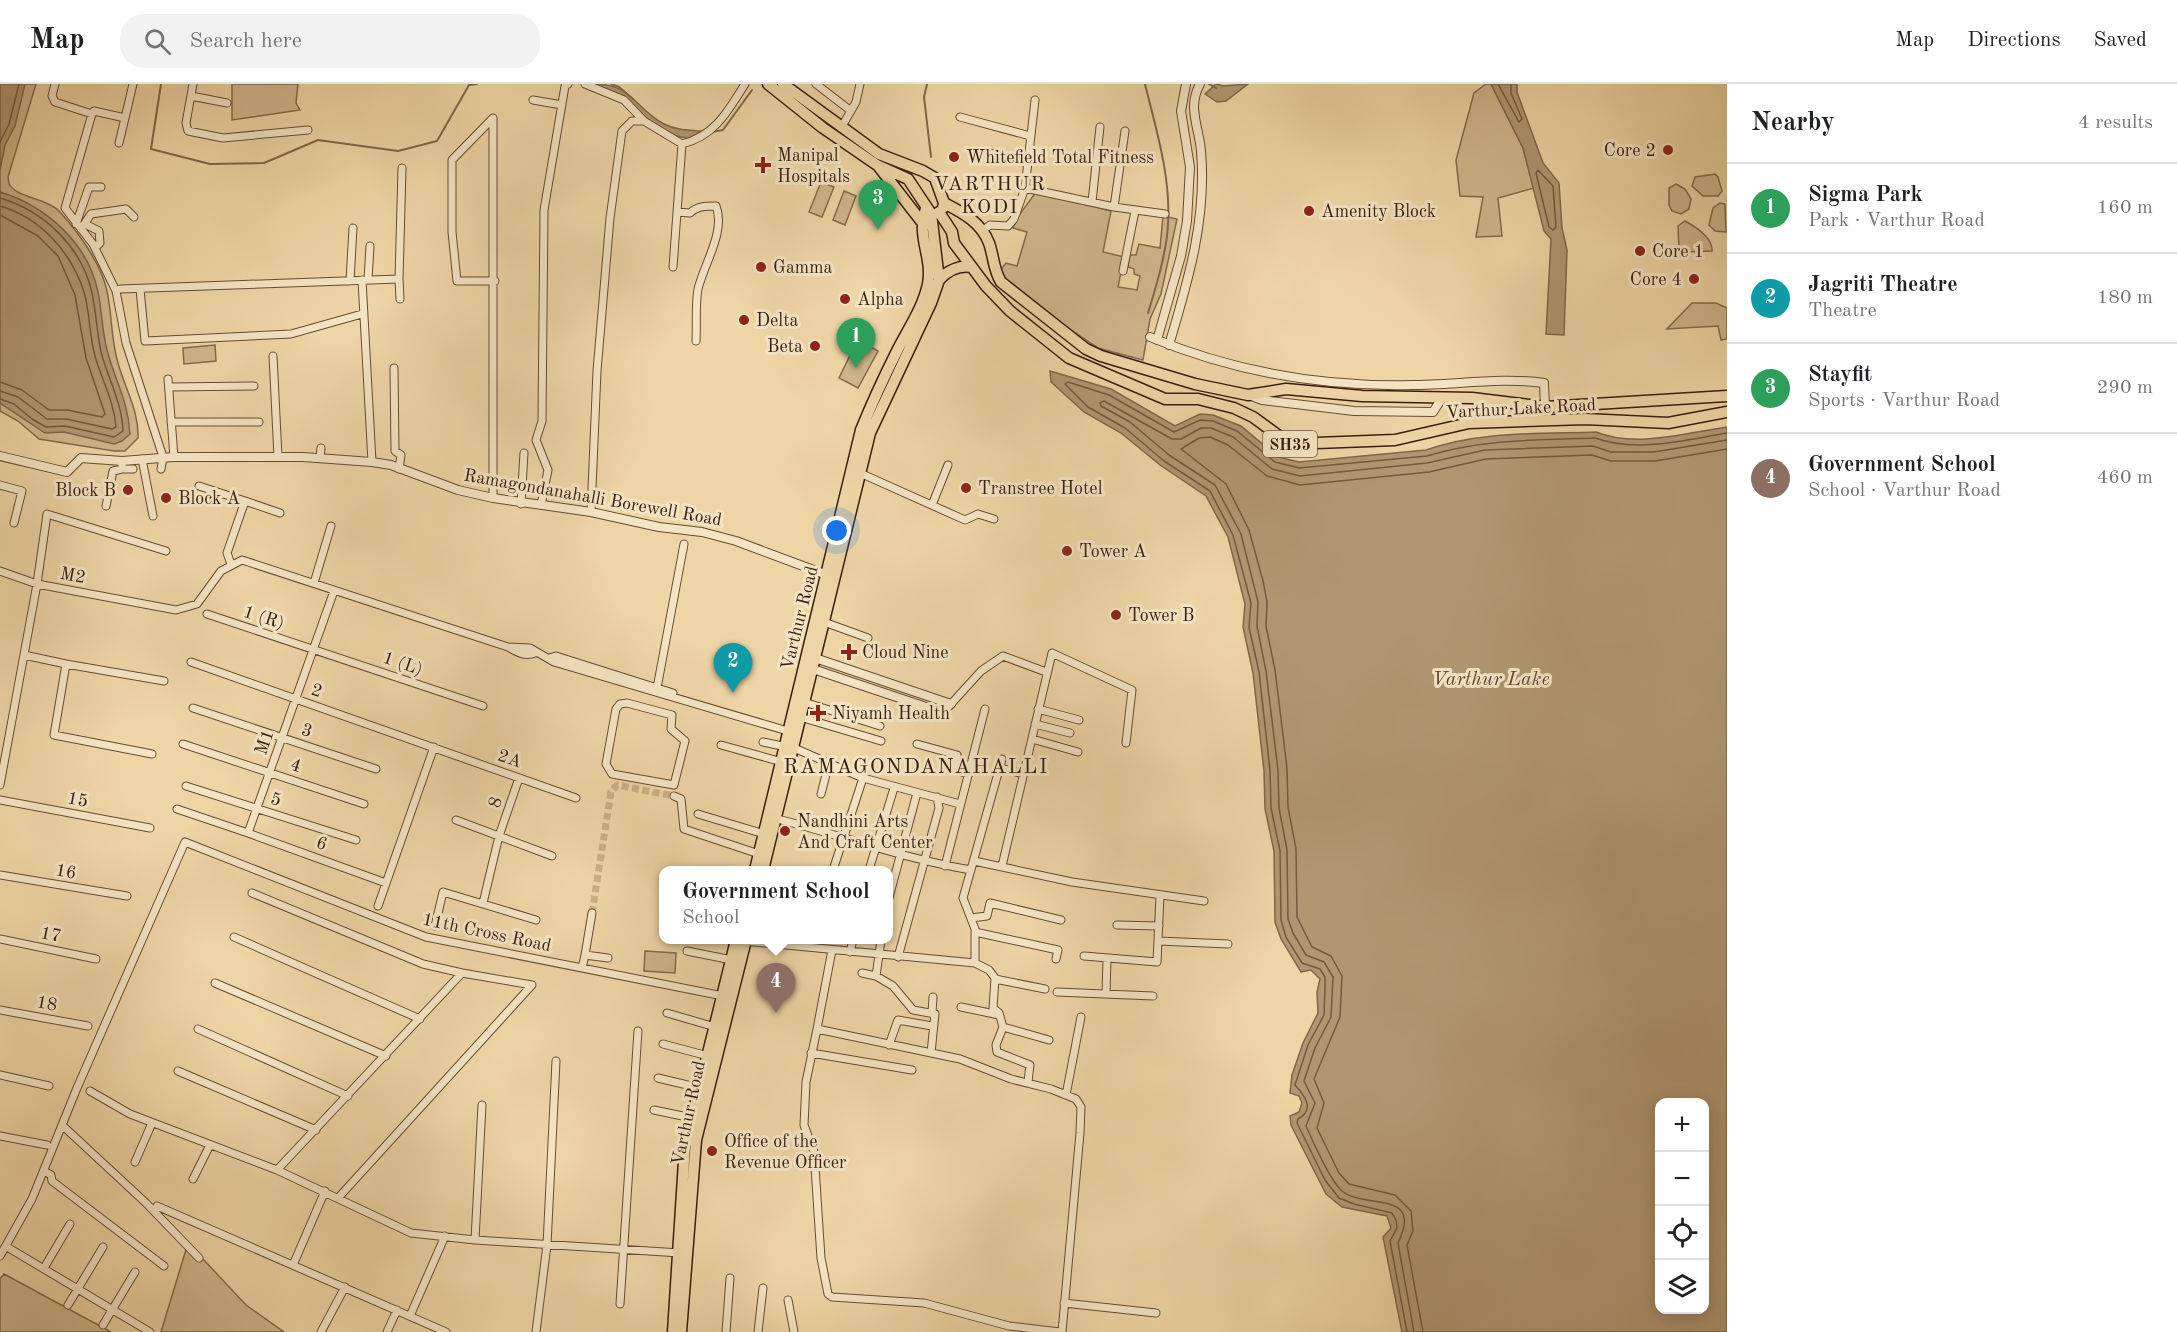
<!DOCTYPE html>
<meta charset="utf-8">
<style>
:root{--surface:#fff;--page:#f2f2f2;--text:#202124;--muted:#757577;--line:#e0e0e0;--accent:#0f766e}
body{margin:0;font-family:"Old Standard TT",serif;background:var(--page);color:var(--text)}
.controls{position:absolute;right:18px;bottom:18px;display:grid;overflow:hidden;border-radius:12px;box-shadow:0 3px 15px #0003}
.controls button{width:54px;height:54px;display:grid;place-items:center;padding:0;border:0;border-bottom:2px solid var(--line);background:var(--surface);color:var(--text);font:30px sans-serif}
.you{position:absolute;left:837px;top:447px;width:21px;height:21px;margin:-15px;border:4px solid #fff;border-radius:50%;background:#1a73e8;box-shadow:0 0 0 9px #1a73e833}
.badge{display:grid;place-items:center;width:39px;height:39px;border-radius:50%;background:var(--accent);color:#fff;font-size:20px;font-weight:700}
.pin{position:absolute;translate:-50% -50px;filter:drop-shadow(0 2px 3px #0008)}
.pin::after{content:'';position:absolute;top:32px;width:21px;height:18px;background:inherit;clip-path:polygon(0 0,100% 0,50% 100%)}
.popup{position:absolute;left:659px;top:782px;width:234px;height:78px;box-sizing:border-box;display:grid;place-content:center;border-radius:12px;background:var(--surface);filter:drop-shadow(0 2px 4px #0005);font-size:20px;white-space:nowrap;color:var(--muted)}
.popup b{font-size:22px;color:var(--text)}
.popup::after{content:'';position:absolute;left:50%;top:100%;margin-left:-12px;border:12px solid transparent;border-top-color:var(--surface)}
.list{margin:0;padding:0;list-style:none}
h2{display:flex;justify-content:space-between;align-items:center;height:78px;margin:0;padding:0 24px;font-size:26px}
h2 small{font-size:20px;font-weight:400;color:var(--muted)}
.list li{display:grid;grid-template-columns:39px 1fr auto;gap:18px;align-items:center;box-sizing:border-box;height:90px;padding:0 24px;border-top:2px solid var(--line)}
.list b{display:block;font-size:22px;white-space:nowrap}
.list p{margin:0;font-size:20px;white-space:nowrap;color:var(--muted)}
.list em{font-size:20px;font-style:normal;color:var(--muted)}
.icon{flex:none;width:33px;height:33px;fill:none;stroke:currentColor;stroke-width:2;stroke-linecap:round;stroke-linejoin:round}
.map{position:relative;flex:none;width:1727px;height:1248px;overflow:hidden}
header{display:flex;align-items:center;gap:36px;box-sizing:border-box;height:84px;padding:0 30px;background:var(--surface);border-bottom:2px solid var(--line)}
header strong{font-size:28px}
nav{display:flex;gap:33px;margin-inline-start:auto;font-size:21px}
.search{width:420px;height:54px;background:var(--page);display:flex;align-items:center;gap:15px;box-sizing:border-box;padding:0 21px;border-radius:24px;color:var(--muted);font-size:22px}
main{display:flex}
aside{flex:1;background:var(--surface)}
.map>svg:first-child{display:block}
</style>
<header>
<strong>Map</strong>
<div class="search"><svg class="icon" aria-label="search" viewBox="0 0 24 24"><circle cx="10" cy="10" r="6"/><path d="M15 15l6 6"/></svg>Search here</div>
<nav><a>Map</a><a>Directions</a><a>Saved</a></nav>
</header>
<main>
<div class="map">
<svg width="1727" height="1248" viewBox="0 0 1727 1248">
<rect width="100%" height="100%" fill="#eed5a5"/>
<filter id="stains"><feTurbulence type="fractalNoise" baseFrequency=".00333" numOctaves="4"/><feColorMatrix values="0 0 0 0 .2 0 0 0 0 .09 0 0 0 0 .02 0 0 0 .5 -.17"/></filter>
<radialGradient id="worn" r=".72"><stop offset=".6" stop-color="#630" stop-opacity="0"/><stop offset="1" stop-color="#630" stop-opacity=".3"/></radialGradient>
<path fill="#cfb68b" stroke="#846a4c" stroke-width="1.5" d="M0,0H36L8,93L9,100C17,114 47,114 60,128C78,148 101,179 107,207C112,230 111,256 118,279C125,305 139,326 138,354L125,367H114L39,355L18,337L0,327Z
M232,0H298L296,19L300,26L232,36Z
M1486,0H1491L1523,64L1534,104L1498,114L1502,152L1476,153L1483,113L1460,112L1456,76L1474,9Z
M1715,90L1718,93L1722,107L1718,112H1703L1692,102L1695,93Z
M821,98L834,103L822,133L809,128Z
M1676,100L1685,105L1691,115L1689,125L1681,130L1672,127L1669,121V104Z
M844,107L856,112L845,141L833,136Z
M1036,108L1111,127L1103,168L1124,173L1118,203L1137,206L1140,192L1134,190V185L1128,183L1130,171H1136L1139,160L1160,164L1163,132L1177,135L1161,210L1150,235L1143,276L1098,264L1054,235L998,189L1006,179L1017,182L1027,148L1013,144L1017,134Z
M1720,119L1725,120L1726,148L1715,147L1709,141L1713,124Z
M1685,137C1696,143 1713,154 1712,167L1686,168L1679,165L1678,142Z
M1692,219H1716L1727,224V255L1721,256L1718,242L1667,245Z
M858,255L878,267L858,304L839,294Z
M215,261L216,277L184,280L183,264Z
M645,867L676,869L675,889L644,887Z
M188,1159L246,1221L284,1248H161Z
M4,1190L111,1248H0V1195Z"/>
<path fill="#b09771" stroke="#806749" stroke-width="1.5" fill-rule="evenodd" d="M0,0H25L15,42L5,61L0,86Z
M596,0C631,0 637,26 664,40C676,46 688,46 701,47L691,55L672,51L656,43Z
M1216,0L1223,2L1248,0L1226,17L1217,18L1205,10Z
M1491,0H1517V8L1543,79L1559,99L1562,144L1567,166L1564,251L1546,250L1551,155L1544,147L1523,64Z
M0,108C46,122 88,159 98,208C102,227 102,247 107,266C115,297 128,316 130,350L122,357L114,360L64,348L45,349L0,319Z
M1050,287L1111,305L1175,342L1200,330L1213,331L1241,342L1278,373L1299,378L1426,366C1479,347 1540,350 1596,348C1635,364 1686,349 1727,343V1248H1402L1383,1153L1391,1144L1387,1132L1342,1123L1326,1110L1291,1041L1290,1032L1299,1028L1302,1019L1299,1012L1290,1009L1292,991L1303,959L1318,929L1317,908L1320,895L1311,886L1301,888L1281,855L1275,838L1274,767L1265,725L1264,687L1253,589L1243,543L1245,520L1228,453L1206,412L1160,381L1121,349L1084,328L1051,298ZM1660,1018H1704V1226H1660Z"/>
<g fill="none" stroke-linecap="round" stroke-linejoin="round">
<path stroke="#745a3f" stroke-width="1.5" d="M1498,0L1519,38L1522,35L1511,9V0
M0,58L9,40L19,0
M1538,86L1553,102L1556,143L1553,146L1549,143L1536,89Z
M0,114C44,127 82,163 92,209C96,228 97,248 101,268C108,295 122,318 123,347L114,353L65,342L46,343L32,335L14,320L0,315
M0,122C41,134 71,168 84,208C90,228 89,251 95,272C102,297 114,317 116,343L112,345L66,335H47L18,313L0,307
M0,131L38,152L58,172L75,211L86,274L105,330L102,333L67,326H49L22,306L0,298
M1407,1248L1390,1157L1397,1144L1396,1136L1392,1129L1354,1120L1339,1114L1325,1096L1297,1039L1298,1035C1316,1025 1304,1011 1295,1001L1308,961L1324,931L1325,903V893L1320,885L1302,879L1286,853L1281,836L1280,767L1271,724L1270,686L1259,588L1249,543L1251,519L1233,451L1210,407L1164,377L1125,344L1088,323L1065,300L1068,298L1109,311L1174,348L1200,336L1213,337L1237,347L1275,378L1299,384L1427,372C1481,355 1538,356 1595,354C1636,369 1685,356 1727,349
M1414,1248L1398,1159C1424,1105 1365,1126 1342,1107C1331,1098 1312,1056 1306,1042L1315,1019L1304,997L1315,964L1331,933L1333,893L1324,878L1306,871L1293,849L1288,835L1287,766L1279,724L1278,686L1266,587L1257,542L1258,518L1241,450L1215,401L1169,371L1130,338L1101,322L1100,319L1104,317L1172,355H1181L1201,344H1211L1233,353L1272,385L1300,392L1427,379L1485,366L1593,362L1611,368H1654L1727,356
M1423,1248L1407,1161L1413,1147L1411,1127L1395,1111L1349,1100L1339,1089L1317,1044L1324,1019L1314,995L1340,933L1342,892L1331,872L1312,863L1297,833L1296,765L1288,723L1287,684L1275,586L1266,542L1267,518L1263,497L1249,446L1226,400L1181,365L1199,354L1210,353L1228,361L1267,392L1300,401L1429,388L1486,375L1592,371L1611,377H1655L1727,365"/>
<path stroke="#806749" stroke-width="2" d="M161,0L151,65L210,80L264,79L318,56L398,67L437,57L469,1L477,0
M611,0L619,3L633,15
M927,0L924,13L931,73
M1145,0C1156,45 1171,93 1168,140C1167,167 1156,203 1148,229
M1209,0L1216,4
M711,48L723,46L752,6"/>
<path stroke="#cab087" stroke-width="7" stroke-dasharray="7 3.5" stroke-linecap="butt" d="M592,829L611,708L617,701L674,712"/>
<defs>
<path id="minor" d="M55,0L52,12L55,18L92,30L94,27L125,34L133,0
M193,0L186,39L188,47L223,54L308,46
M585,0L624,16L644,37
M816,0L851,27
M191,12L227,19
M533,16L562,21
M92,30L65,124L93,160L116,207L126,259L163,373L161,385
M960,33L1030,52
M841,44L856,18L860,0
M119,59L125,34
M990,69L1027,79
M1025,104L1114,123L1165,130
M1092,118L1100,43
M1114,123L1125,47
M677,128L690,129C697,122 706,122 716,122C726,147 704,180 698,205C695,221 697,241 696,257
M76,140L89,103H101
M85,140L99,147L100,159L95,164
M81,145L91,130L126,125L134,133
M982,147L990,141L1008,142L1014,135L1025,104L1035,16
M673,183L682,60
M1123,187L1135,127
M399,195L400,215
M362,196L372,378
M368,196L370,162
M350,197L353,144
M120,205L399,195L402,84
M140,205L145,257L291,250L362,230
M273,272L278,373
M394,284L395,367L401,371L399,385
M168,295L174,373
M169,303L254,302
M171,338H259
M320,374L321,364
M142,375L153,432
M122,385H133
M860,389L965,436L978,430L994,435
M0,401L22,407L14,439
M199,402L245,417L227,469L231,480
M493,414V34L452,76V148L457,197H495
M245,417L280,429
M521,420L524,369
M541,421L548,386L536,356L542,337L544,126L565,2L568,0
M932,421L948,381
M106,422L113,387L122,385V377
M591,428L597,287L610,134L622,47L632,37H644L682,60C715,52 728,27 745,0
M0,487L37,500L47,430L166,467
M314,499L331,442
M207,530L483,622
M824,538L868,554
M508,563L530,564L554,578L791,648
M24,571L66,580L54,651L152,670
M549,574L556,572L673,609
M191,578L576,714
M66,580L164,597
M657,604L684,460
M804,618L880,642
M627,619L672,631L671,645L685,657L674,701L612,690L606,680L616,625L620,620Z
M951,620L981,587L1003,572L1046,588
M193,624L376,685
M1038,625L1079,636
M800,633L881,657
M1035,640L1070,649
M1032,655L1078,668
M763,658L782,662
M183,660L364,720
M917,660L957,671L954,686L969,690
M721,661L782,678
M794,664L863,694L960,720
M1000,684L1024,690
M0,701L37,500L176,526L197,520L221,487L242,476L508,563C517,568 525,573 535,569
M186,702L356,756
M821,710L829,679
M674,712L681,715L684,745L759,770
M0,716L150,744
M177,725L248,749L334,507
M698,730L764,750
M774,734C840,751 904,775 971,786
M456,736L552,772
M248,749L386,799
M974,777L1072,798L1204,817
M945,782L985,625
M1002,782L1052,569L1132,606L1126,659
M833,786L863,694
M869,786L894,704
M0,791L127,812
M252,809L423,880L462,889
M888,817L917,709
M483,819L499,752L519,694
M378,822L434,663
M971,834L987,832L990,819L1061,836
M1117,841L1159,842
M435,842L443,808L536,836
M975,848L1058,866L1056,875
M234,853L420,935
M0,855L96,875
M743,857L975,879L989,886L995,894L993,924L999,929L1003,943L1049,956
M1158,857L1228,860
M832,866L817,945L960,975L1011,995L1051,1005L1076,1015L1081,1023L1080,1049L1062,1248
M687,867L732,876
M850,868L853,856
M585,871L592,829
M1084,872L1157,878L1160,811
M898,873L939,724L937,713
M975,879V845L963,814L1002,675
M582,884L585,871L608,874
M862,889L876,892L893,902L913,926L935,930L931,969
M876,892L881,856
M995,895L1045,905
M215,899L386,972
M1057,908L1153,912
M1106,910L1107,874
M961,923L999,931
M0,926L88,942
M667,929L715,943
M932,929L933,913
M1003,943L996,961L997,968L1030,981L1028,998
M198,945L348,1012
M817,945L806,998L804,1041L814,1068L821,1174L828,1210L832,1213L924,1219L1009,1242L1060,1248
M663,960L708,972
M889,961L898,936L932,942
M811,969L912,986
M178,987L316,1046
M0,991L49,1002
M658,994L700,1004
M90,1007L130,1030L277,1086L411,1149L475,1156L680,1169
M1066,1011L1081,933
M654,1026L692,1034
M63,1042L146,1119L199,1174
M0,1052L47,1061
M135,1078L152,1039
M277,1086L462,889L532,901L339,1113
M44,1087L51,1091L52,1097L164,1182
M193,1095L210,1061
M157,1122L446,1248
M475,1156L482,1021
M7,1163L150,1248
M0,1172L32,1115L77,1004L185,758L426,853L723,912
M293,1181L325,1107
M44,1184L70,1140
M788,1216L794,1248
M1064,1219L1156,1229
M620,1220L638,947
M68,1221L103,1163
M410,1232L445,1152
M103,1241L135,1188
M321,1248L345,1203
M387,1248L397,1226
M536,1248L547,1161L556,977
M726,1248L730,1194
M758,1248L763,1204"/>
<path id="tertiary" d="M1150,253C1234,288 1320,303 1412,301C1454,301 1503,293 1544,299L1545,323
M1157,256L1181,172L1187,137L1190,83L1181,27L1186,0
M1169,261C1188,197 1207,135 1201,67C1199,43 1187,23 1200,0
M1249,311L1262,316L1354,327L1433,328L1442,314
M0,372L67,388L81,374L122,377L174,373H303L372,378L391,381L458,406L493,414L591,428L659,443L702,448L736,457L827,491
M815,574L951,620
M813,585L941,628L951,620"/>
<path id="primary" d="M768,0L823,44L877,81L908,95L930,128
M783,0L879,70L923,87L935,94L944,119L943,124
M879,83L921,137
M944,119C963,129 981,138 989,159C994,173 993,185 1001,198L1086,265L1101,272L1195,300L1248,311L1286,305L1362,312L1472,314L1545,323L1727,312
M939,128L952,148L954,159L986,202L1010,227L1069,274L1165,315H1198L1234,324L1253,333L1290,360L1395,356L1469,339L1585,335L1668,339L1727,328
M939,196C947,187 959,181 972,183
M755,786L861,346C872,319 884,293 897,267C908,245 923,224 928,200C933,171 916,154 926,124
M763,786L870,349L931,219L939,196L931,129
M673,1248L685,1062L736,856
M681,1248L696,1056L746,856"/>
</defs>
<use href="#minor" stroke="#664c33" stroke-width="9"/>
<use href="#tertiary" stroke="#664c33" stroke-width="10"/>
<use href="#primary" stroke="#381e0d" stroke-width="13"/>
<use href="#minor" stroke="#f4e4c4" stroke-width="7"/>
<use href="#tertiary" stroke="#f4e4c4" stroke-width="8"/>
<use href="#primary" stroke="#eed5a5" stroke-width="10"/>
</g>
<g fill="#8f2418" stroke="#f4e4c4" stroke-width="2">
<circle cx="1668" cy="66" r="6"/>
<circle cx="954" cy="73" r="6"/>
<path d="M760 72h6v6h6v6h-6v6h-6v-6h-6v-6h6z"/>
<circle cx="1309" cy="127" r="6"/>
<circle cx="1640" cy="167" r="6"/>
<circle cx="761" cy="183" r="6"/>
<circle cx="1694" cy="195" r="6"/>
<circle cx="845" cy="215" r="6"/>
<circle cx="744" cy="236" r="6"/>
<circle cx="815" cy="262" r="6"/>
<circle cx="966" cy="404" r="6"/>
<circle cx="128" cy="406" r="6"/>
<circle cx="166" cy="414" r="6"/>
<circle cx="1067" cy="467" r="6"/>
<circle cx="1116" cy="531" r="6"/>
<path d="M846 559h6v6h6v6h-6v6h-6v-6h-6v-6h6z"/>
<path d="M815 620h6v6h6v6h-6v6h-6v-6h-6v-6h6z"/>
<circle cx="785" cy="747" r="6"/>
<circle cx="712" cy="1067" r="6"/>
</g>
<g text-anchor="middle" stroke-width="6" stroke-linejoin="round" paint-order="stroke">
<rect fill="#f4e4c4" stroke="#705944" stroke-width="1.5" x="1263" y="347" width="54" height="26" rx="4.5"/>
<g font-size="16" font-weight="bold" fill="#381e0d">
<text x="1290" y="366">SH35</text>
</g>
<g font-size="18" fill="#381e0d" stroke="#f4e4c4" text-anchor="start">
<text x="1656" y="72" text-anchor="end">Core 2</text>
<text x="777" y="77">Manipal<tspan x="777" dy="21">Hospitals</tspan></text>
<text x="966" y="79">Whitefield Total Fitness</text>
<text x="1321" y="133">Amenity Block</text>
<text x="1652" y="173">Core 1</text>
<text x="773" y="189">Gamma</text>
<text x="1682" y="201" text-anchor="end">Core 4</text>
<text x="857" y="221">Alpha</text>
<text x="756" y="242">Delta</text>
<text x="803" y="268" text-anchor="end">Beta</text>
<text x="978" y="410">Transtree Hotel</text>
<text x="116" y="412" text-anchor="end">Block B</text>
<text x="178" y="420">Block A</text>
<text x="1079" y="473">Tower A</text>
<text x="1128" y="537">Tower B</text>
<text x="862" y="574">Cloud Nine</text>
<text x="832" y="635">Niyamh Health</text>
<text x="797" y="743">Nandhini Arts<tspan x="797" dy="21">And Craft Center</tspan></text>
<text x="724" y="1063">Office of the<tspan x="724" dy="21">Revenue Officer</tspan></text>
</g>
<g font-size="18" fill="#381e0d" stroke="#f4e4c4">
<text transform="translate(1521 324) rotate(-3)" y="6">Varthur Lake Road</text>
<text transform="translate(593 413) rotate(10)" y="6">Ramagondanahalli Borewell Road</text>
<text transform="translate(73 491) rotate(11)" y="6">M2</text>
<text transform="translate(264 533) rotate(18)" y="6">1 (R)</text>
<text transform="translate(799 534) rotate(-76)" y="6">Varthur Road</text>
<text transform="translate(403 579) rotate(19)" y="6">1 (L)</text>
<text transform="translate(317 606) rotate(19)" y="6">2</text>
<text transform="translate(307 646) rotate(18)" y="6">3</text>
<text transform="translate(264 658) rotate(-71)" y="6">M1</text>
<text transform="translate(510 674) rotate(19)" y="6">2A</text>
<text transform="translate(296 681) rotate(18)" y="6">4</text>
<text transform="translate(78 715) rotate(11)" y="6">15</text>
<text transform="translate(276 715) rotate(18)" y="6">5</text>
<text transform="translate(495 718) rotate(-71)" y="6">8</text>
<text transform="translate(322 759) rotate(19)" y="6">6</text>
<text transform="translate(66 787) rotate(10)" y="6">16</text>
<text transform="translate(487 848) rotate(12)" y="6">11th Cross Road</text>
<text transform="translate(51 850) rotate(12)" y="6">17</text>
<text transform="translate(47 919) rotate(10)" y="6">18</text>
<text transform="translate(688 1029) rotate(-78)" y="6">Varthur Road</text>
</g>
<g font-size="20" letter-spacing="1.5" fill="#381e0d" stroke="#f4e4c4">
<text x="990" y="106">VARTHUR<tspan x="990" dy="23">KODI</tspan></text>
</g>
<g font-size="20" font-style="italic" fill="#624830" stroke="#f4e4c4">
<text x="1491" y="601">Varthur Lake</text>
</g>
<g font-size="21" letter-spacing="1.5" fill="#381e0d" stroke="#f4e4c4">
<text x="916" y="689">RAMAGONDANAHALLI</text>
</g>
</g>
<rect width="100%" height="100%" filter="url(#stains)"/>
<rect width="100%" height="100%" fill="url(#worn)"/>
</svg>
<div class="controls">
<button>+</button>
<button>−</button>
<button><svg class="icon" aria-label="locate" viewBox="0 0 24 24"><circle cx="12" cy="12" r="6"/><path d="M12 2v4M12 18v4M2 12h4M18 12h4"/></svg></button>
<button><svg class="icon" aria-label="layers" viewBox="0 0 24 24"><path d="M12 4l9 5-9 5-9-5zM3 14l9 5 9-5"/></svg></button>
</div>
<div class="you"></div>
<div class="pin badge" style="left:856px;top:284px;background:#2e9e5b">1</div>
<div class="pin badge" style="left:733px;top:609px;background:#0f9aa8">2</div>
<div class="pin badge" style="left:878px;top:146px;background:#2e9e5b">3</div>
<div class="pin badge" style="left:776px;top:929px;background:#8d6e63">4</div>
<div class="popup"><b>Government School</b>School</div>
</div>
<aside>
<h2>Nearby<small>4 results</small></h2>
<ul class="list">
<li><span class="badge" style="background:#2e9e5b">1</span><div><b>Sigma Park</b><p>Park · Varthur Road</p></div><em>160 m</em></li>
<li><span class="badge" style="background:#0f9aa8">2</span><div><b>Jagriti Theatre</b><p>Theatre</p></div><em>180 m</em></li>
<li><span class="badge" style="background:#2e9e5b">3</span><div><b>Stayfit</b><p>Sports · Varthur Road</p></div><em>290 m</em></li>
<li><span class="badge" style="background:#8d6e63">4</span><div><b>Government School</b><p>School · Varthur Road</p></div><em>460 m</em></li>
</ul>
</aside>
</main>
